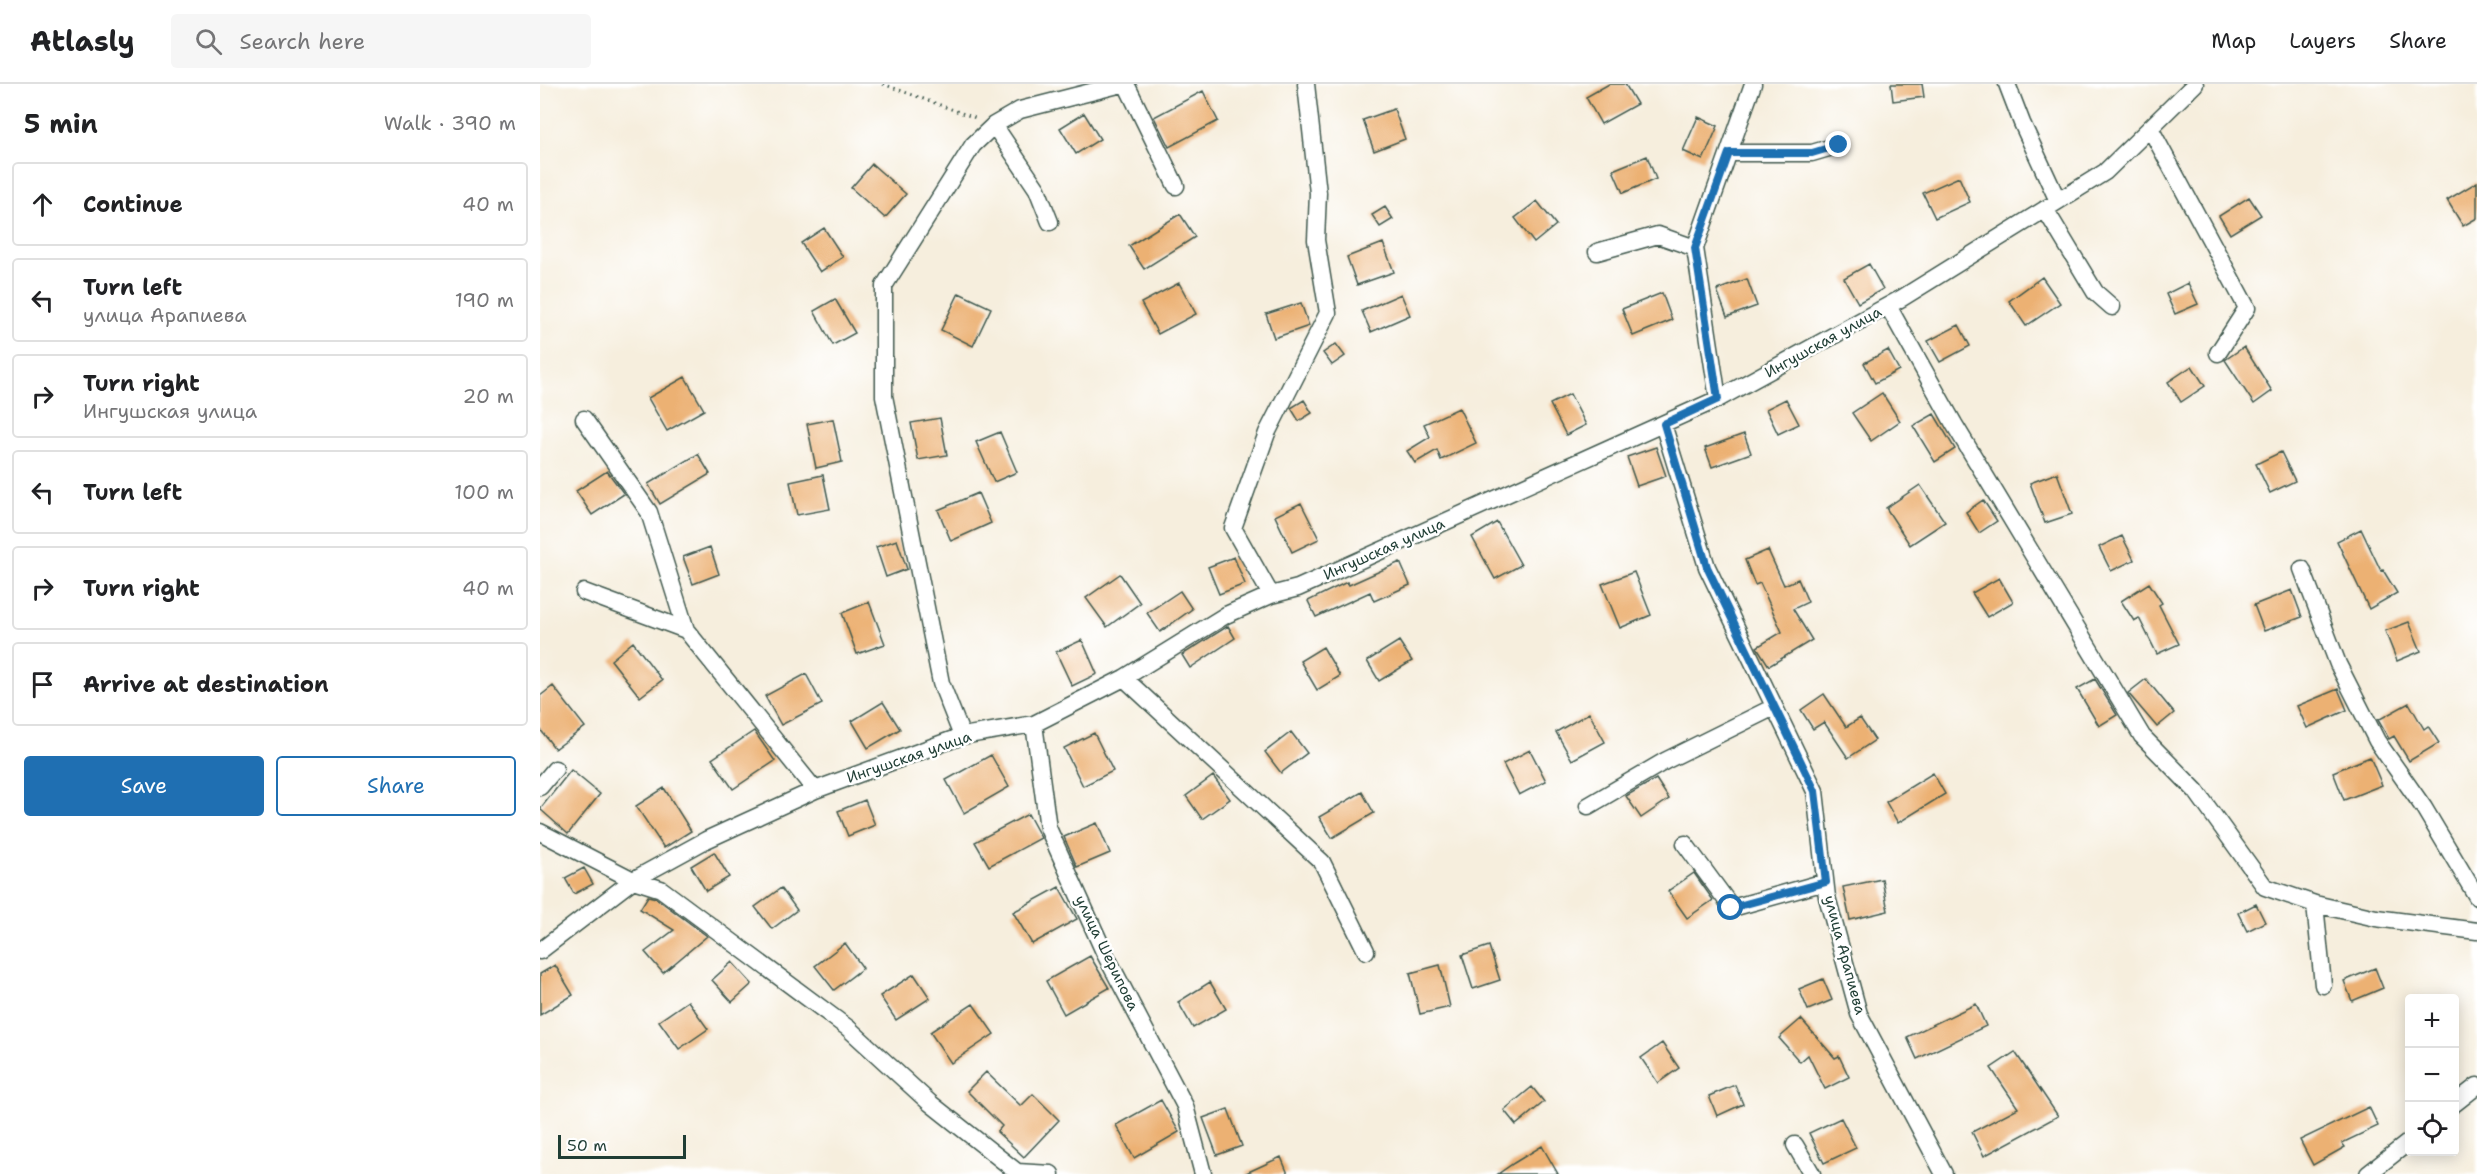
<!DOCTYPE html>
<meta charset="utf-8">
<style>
:root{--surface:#fff;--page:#f6f6f6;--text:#202124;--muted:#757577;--line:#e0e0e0;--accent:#1f6fb2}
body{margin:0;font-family:"Shantell Sans",sans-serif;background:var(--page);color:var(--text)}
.controls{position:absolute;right:18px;bottom:18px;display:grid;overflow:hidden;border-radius:6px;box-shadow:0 3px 15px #0003}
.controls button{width:54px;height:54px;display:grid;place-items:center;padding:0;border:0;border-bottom:2px solid var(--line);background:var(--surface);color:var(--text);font:30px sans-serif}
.scale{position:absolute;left:18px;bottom:15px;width:128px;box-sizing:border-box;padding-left:6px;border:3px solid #1f3d34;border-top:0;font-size:16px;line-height:21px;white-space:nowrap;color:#1f3d34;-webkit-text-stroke:4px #fff;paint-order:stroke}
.stop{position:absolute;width:18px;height:18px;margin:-14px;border:4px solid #1f6fb2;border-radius:50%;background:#fff}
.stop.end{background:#1f6fb2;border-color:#fff;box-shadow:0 2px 6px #0008}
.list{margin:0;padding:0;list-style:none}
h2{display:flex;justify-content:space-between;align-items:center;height:78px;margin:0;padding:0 24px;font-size:26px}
h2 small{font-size:20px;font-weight:400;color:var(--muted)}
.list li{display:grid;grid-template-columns:39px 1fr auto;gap:18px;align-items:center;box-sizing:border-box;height:84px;margin:0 12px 12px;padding:0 12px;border:2px solid var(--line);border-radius:6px}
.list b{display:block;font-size:22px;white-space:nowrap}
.list p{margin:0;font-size:20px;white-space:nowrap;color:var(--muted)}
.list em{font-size:20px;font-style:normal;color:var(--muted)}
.actions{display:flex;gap:12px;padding:18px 24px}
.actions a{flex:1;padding:14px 0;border:2px solid var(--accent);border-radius:6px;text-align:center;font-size:21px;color:var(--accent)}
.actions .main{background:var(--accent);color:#fff}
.icon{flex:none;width:33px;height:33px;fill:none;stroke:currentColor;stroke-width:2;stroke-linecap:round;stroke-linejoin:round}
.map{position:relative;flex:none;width:1937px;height:1090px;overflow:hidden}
header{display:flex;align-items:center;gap:36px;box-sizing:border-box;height:84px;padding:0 30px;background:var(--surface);border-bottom:2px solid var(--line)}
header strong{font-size:28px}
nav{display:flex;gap:33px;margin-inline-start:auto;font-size:21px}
.search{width:420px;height:54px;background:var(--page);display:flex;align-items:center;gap:15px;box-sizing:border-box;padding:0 21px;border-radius:6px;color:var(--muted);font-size:22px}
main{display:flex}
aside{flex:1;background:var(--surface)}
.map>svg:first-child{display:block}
</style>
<header>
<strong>Atlasly</strong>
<div class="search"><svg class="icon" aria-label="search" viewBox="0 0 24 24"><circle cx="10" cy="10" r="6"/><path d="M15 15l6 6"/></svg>Search here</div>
<nav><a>Map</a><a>Layers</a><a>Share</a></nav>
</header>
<main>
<aside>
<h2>5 min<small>Walk · 390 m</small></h2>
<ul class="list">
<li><svg class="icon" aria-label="ahead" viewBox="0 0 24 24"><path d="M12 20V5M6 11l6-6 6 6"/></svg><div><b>Continue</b></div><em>40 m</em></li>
<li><svg class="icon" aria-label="left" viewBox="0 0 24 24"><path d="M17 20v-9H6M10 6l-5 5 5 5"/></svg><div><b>Turn left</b><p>улица Арапиева</p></div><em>190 m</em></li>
<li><svg class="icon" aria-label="right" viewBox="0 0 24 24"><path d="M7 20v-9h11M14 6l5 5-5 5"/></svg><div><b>Turn right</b><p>Ингушская улица</p></div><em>20 m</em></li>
<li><svg class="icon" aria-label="left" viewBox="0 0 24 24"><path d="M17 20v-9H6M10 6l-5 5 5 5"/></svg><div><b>Turn left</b></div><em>100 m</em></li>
<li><svg class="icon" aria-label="right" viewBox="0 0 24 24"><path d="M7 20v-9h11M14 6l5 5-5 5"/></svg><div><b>Turn right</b></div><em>40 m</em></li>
<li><svg class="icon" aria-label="arrive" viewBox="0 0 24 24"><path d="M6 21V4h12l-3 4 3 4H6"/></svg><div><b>Arrive at destination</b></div></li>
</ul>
<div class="actions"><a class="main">Save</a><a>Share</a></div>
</aside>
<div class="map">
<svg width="1937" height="1090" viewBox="0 0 1937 1090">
<rect width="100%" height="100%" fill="#fff"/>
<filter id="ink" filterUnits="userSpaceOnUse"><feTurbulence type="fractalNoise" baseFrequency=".0167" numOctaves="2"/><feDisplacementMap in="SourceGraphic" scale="12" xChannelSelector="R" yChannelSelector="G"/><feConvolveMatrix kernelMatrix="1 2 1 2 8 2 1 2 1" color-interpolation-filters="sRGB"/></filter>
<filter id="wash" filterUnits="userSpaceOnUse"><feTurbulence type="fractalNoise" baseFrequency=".008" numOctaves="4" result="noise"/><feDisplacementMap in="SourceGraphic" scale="24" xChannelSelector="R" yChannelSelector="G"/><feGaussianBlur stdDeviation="1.35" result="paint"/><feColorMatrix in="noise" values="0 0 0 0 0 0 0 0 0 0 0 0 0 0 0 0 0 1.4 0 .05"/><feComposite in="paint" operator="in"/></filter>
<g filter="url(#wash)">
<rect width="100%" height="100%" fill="#f6eedd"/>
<g id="blocks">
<path fill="#ecb173" d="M1069,0H1085L1097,20L1061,40L1046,13Z
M1351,0H1382L1384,13L1353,17Z
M663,7L678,37L629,63L614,33Z
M854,25L865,55L834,67L823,36Z
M544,29L560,55L536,70L520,44Z
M1158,33L1178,42L1163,76L1143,67Z
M1107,72L1116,95L1083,109L1073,86Z
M332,80L366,110L345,134L311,104Z
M1419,93L1430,118L1395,134L1383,109Z
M1937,98V134L1923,142L1907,116Z
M1709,113L1721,131L1690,150L1679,132Z
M997,117L1016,141L994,159L975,134Z
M845,123L853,135L840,143L832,131Z
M640,130L655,153L604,185L589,162Z
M284,144L303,173L280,188L261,159Z
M843,159L854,188L817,201L807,173Z
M1329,180L1343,205L1318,219L1304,194Z
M1502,193L1520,219L1486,242L1469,217Z
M1207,195L1217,222L1187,233L1177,206Z
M639,199L656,230L618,250L601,219Z
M1648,199L1658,220L1635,230L1626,210Z
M419,209L451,224L433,262L401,246Z
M1122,209L1132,236L1093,252L1082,225Z
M861,210L870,231L831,248L822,227Z
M295,215L315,249L293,261L274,227Z
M761,219L769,242L734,254L726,230Z
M1419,241L1430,262L1400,278L1388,257Z
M796,260L805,272L792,281L783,269Z
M1704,263L1732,307L1714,320L1685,276Z
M1348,266L1359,286L1335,299L1324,279Z
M1652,282L1665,302L1641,318L1628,298Z
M145,293L164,326L127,347L108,314Z
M1342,309L1360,337L1331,357L1312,329Z
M1030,310L1046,341L1026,351L1010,320Z
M1246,315L1259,340L1238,350L1226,325Z
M764,316L772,329L759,337L751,324Z
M919,324L936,359L901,376L897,366L875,379L867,367L890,353L884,340Z
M1394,330L1415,365L1395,378L1373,342Z
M400,334L407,371L378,376L371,339Z
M293,335L302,378L276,384L267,340Z
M460,348L477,388L454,398L436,358Z
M1204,350L1211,369L1172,383L1165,364Z
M1116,363L1126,392L1097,402L1087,373Z
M1741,368L1755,397L1730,409L1716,380Z
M158,370L170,390L120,420L108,400Z
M67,387L84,410L52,431L36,407Z
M1517,389L1532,430L1505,439L1490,399Z
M283,391L290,425L257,431L250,398Z
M1380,401L1405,438L1370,461L1346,424Z
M438,409L451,439L411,457L398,426Z
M1443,416L1457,437L1439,449L1426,428Z
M761,419L779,455L752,468L735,432Z
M957,438L981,481L955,495L932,453Z
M1821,445L1841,487L1843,486L1857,509L1829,525L1797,457Z
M1582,452L1594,476L1571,487L1559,463Z
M357,456L367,485L346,493L336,463Z
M170,463L179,490L153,500L143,473Z
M1228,466L1244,501L1258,495L1268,518L1253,525L1272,556L1229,582L1217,563L1242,548L1220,499L1215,501L1205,476Z
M694,473L705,500L679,510L668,483Z
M860,478L870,501L834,517L830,508L776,533L768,517L807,498L809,501Z
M1094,488L1111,531L1080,544L1062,500Z
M580,490L600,519L567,543L546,514Z
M1459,494L1473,518L1447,533L1432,509Z
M1609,499L1622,519L1619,521L1639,560L1617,570L1599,534L1594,537L1581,517Z
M1752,506L1762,533L1724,547L1714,521Z
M640,507L652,525L620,548L607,529Z
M329,518L345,560L317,570L302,529Z
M1869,538L1881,567L1857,577L1845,547Z
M688,542L695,554L650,584L642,571Z
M542,556L557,590L532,602L516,568Z
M859,557L872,577L839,597L827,577Z
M93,558L122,596L100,613L71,576Z
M783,563L800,592L777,606L760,577Z
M266,590L282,620L241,641L225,612Z
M1555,595L1577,631L1559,642L1537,605Z
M1606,595L1634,629L1617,643L1588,609Z
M13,602L45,643L15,665L0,645V612Z
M1798,605L1807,626L1767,644L1757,622Z
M1284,610L1306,643L1320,634L1335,656L1308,674L1284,638L1273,645L1261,626Z
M343,618L360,645L328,664L312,637Z
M1869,619L1884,645L1888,642L1899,659L1869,677L1854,652L1849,655L1838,636Z
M1049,629L1065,658L1032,676L1016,648Z
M214,647L235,677L193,705L172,675Z
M751,648L767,669L741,689L725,668Z
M554,649L573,687L543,702L524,664Z
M990,666L1006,697L979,711L963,680Z
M451,671L469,703L424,729L406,696Z
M1830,673L1842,701L1804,716L1793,688Z
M31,686L60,710L28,750L0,725Z
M1393,689L1405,710L1358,739L1346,718Z
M673,692L690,715L662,735L646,712Z
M1116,695L1129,715L1101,734L1086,712Z
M124,704L151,747L124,764L96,722Z
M822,708L834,729L792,754L779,733Z
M325,716L335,741L308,752L298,727Z
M488,730L501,754L449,782L435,758Z
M557,739L570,769L537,783L524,753Z
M174,768L189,793L166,807L151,782Z
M44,784L53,800L34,810L25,794Z
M1154,789L1173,816L1147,834L1128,807Z
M1342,795L1348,827L1310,836L1303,803Z
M519,803L537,835L492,860L473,828Z
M241,804L257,826L232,845L215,823Z
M108,812L116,814L167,852L123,889L105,868L134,846L100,825Z
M1716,820L1725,838L1707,847L1698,829Z
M305,859L323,884L294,906L275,882Z
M949,862L960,896L933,905L922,871Z
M550,872L569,904L524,930L506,897Z
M192,878L212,900L192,918L172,896Z
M15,881L33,911L0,931V890Z
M900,881L910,923L880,930L870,889Z
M1835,884L1843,904L1812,917L1804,897Z
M374,890L390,914L356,936L340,912Z
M1283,895L1292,916L1268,926L1259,905Z
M670,898L686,925L653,944L638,918Z
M148,917L168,945L139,965L119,937Z
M433,920L454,950L411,979L390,948Z
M1436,920L1446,942L1377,975L1367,953Z
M1261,935L1295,974L1299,972L1309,993L1285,1005L1268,971L1260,978L1239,954Z
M1122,959L1139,984L1118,999L1101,974Z
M1475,968L1518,1032L1444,1072L1432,1048L1478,1024L1451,984Z
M446,988L481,1022L493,1010L519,1036L484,1073L457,1048L462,1042L427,1007Z
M1195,1001L1203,1020L1177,1032L1169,1012Z
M992,1003L1004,1018L976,1041L964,1026Z
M621,1016L639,1048L594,1074L576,1041Z
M1829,1023L1838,1042L1802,1059L1805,1063L1773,1081L1760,1056Z
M688,1025L702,1062L677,1071L663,1034Z
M1301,1034L1316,1064L1284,1079L1269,1049Z
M1002,1062L1018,1090H958L974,1079Z
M741,1073L748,1090H704Z"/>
</g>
</g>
<g filter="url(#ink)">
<use href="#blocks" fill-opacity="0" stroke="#3f584d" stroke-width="1.5"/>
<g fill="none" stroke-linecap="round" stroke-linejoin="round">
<defs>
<path id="minor" d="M586,0L636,102
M1467,0L1482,39L1518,117
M454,41L497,105L510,138
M1610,44L1707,224L1678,269
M1189,69H1272L1299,61
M1505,125L1555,208L1572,223
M1057,168L1118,151L1155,164
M1348,222L1414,340L1602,652L1656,707L1725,803L1775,820L1836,834L1937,847
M1178,315L1155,164L1213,0
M44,335L109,428L146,546L275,706
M1123,340L1167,483L1275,707L1287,813L1319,930L1404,1090
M1762,485L1798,580L1837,657L1884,724L1937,813
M44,508L146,546
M731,511L693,444L727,349L788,229L776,156L778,109L766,0
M584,594L782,778L826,867
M494,640L508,744L565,870L645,1022L663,1090
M422,652L401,599L344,312V202L433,61L454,41L480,26L582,0
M0,703L15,685
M1048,722L1125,677L1234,623
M0,748L93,796L121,805L308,944L390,1019L477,1088L511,1090
M1145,760L1192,824L1285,798
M1775,820L1783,901
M0,867L93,796L166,756L275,706L422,652L494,640L584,594L686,531L731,511L758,504L1178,315L1362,214L1565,88L1655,0
M1914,1020L1937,1002
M1255,1061L1272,1090
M1828,1090L1870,1057"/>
</defs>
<use href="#minor" stroke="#3f584d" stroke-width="19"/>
<path stroke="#3f584d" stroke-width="3" stroke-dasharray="1.5 4.5" stroke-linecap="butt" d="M343,0L438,35"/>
<use href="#minor" stroke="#fff" stroke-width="16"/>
</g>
</g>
<g fill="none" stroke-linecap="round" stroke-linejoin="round" filter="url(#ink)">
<path stroke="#1f6fb2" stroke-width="8" d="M1191,824L1286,798L1275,707L1167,483L1124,340L1178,315L1155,164L1189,69H1272L1299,61"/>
</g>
<g text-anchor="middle" stroke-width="5" stroke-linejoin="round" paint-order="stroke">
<g font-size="15" fill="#1f3d34" stroke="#fff">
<text transform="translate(1283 258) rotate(-29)" y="5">Ингушская улица</text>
<text transform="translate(844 465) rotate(-24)" y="5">Ингушская улица</text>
<text transform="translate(369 673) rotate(-19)" y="5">Ингушская улица</text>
<text transform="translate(567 869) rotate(64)" y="5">улица Шерипова</text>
<text transform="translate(1305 871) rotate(75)" y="5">улица Арапиева</text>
</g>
</g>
</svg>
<div class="controls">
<button>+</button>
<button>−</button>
<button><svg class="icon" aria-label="locate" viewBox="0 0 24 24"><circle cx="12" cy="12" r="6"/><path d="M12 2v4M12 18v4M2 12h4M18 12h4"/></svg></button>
</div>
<div class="scale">50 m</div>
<div class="stop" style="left:1191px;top:824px"></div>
<div class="stop end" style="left:1299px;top:61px"></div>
</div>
</main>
